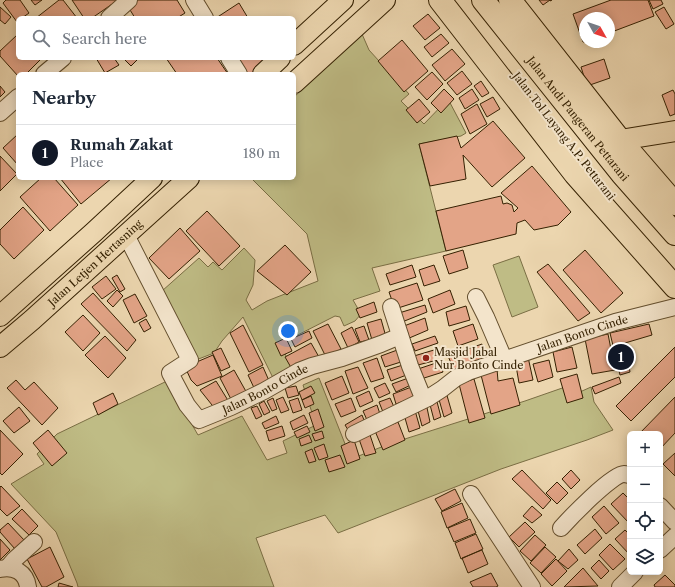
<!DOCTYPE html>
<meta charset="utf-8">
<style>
:root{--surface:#fff;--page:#f6f6f7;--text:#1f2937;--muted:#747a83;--line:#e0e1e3;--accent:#111827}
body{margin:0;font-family:"Libre Caslon Text",serif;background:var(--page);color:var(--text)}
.controls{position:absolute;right:12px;bottom:12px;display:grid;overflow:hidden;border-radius:6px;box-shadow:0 2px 10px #0003}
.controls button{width:36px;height:36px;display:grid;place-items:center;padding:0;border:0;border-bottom:1px solid var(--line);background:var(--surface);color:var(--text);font:20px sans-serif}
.compass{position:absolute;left:579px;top:12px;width:36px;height:36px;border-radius:50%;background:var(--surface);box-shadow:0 2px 10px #0003;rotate:130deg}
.you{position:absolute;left:288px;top:331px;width:14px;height:14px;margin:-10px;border:3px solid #fff;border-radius:50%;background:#1a73e8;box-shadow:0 0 0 6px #1a73e833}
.badge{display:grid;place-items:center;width:26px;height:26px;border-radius:50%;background:var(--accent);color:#fff;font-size:13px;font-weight:700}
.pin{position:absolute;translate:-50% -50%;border:2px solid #fff;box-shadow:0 1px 4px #0006}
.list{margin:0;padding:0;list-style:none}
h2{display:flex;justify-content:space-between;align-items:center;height:52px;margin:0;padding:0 16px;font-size:17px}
h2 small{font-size:13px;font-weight:400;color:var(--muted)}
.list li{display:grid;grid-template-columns:26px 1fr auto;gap:12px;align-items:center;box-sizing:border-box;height:56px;padding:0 16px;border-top:1px solid var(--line)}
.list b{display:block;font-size:15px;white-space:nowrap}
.list p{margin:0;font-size:13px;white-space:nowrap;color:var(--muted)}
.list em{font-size:13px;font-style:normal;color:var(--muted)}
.icon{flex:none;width:22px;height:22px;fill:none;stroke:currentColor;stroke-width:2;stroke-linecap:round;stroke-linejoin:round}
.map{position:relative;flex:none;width:675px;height:587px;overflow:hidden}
.search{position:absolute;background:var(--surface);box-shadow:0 2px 10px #0003;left:16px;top:16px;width:280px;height:44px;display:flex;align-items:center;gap:10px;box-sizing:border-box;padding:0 14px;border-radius:6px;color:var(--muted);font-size:15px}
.panel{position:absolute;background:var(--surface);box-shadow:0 2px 10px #0003;left:16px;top:72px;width:280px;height:108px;border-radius:6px}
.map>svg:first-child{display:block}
</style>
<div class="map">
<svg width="675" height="587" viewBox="0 0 675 587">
<rect width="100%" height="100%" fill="#ecd6af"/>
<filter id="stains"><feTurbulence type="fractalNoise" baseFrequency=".005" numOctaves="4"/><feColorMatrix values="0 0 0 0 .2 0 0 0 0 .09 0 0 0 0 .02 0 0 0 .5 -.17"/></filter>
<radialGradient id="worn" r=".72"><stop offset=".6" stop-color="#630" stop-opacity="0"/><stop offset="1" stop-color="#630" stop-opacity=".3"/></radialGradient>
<path fill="#bfbc85" stroke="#7a6e44" d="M362,34L369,50L409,94L401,101L424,124L448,99L466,133L461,136L419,144L446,251L372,268L380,291L353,300L361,314L355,321L344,326L340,317L335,316L280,344L295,373L276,384L243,317L222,341L214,353L196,360L162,291L199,258L208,267L213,262L222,270L244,248L255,260L253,285L246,300L252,310L267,301L318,281L307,234L251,178H294V97Z
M519,256L538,307L512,317L493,265Z
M319,378L351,459L389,444L525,401L568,386L571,396L591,387L594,402L613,430L587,440L501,469L338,533L325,515L256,538L274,587H78L77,583L56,532L11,484L44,464L37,454L57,434L167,381L198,435L242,416L267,460L287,453L283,441L316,425L303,385Z"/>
<path fill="#e3a487" stroke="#352102" d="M6,0H20L29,13L22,18H18L17,22L3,3Z
M31,0H42L35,5Z
M59,0H63L77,18H36Z
M72,0H118L92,18H84Z
M136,0H177L185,13L177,18H135L127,5Z
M539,0H552L550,1V0L543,5Z
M611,0H648L654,16L609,33V18H585V42H583L573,14Z
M649,0H661L663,4L653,9Z
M239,3L248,18H216Z
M0,7L11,17L5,24L0,20Z
M664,7L674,24L666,29L655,12Z
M428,14L440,28L425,40L413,26Z
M441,34L449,43L432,57L424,47Z
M17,35L18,36V58H38L40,60L26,74H18V76L0,56V51Z
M402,40L428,71L404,92L378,61Z
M452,49L465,64L445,81L432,65Z
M96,58H114L119,65L105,73Z
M123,58H139L131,66Z
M166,58H217L228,74H177Z
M234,58H274L275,59L253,74H244Z
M604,59L610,78L587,86L581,67Z
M462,71L472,84L457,95L447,83Z
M432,72L443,84L427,100L415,87Z
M481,81L489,93L482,97L474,86Z
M0,86L5,92L0,97Z
M444,89L454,99L441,113L431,103Z
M472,89L479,100L465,109L459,98Z
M673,90L675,94V114L670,116L662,95Z
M493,97L500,109L487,117L480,104Z
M419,99L430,112L417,123L406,110Z
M477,104L487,124L470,134L461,114Z
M493,121L525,158L492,187L463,155L466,179L430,186L419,144L457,136L461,148Z
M18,134V165L3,148Z
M0,156L17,174L0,191Z
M532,166L571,212L558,225L534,230L525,220L517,223L516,234L446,251L436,211L501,196L503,204L507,203L512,205L514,212L518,208L501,193Z
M41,178H54L78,205L50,231L20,197Z
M60,178H112L81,204Z
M23,207L44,230L14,259L0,244V230Z
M207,211L240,246L219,266L186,231Z
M180,228L200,251L169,279L149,258Z
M285,245L311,272L287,295L257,271Z
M463,250L468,268L449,274L443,256Z
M585,250L623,293L601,313L563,270Z
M548,264L590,313L578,321L537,272Z
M412,265L416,277L390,285L386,274Z
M434,265L440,281L424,286L419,270Z
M117,275L125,289L120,292L112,278Z
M106,276L116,289L102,299L92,287Z
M417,283L423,300L395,309L389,292Z
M117,290L123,296L113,307L107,301Z
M450,290L455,304L433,313L428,299Z
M93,293L136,340L127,351L81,304Z
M135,294L147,316L134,323L123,300Z
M374,302L377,312L360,318L356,309Z
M425,305L427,312L402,322L399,313Z
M466,306L470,320L449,326L446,312Z
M83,315L100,333L83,351L65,332Z
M425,318L428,330L407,339L404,326Z
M146,319L151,328L144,332L139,323Z
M381,319L386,337L372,340L367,323Z
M328,324L341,349L326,357L313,331Z
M473,324L478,339L458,346L453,331Z
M649,324L652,335L625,343L630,372L620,375L610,333Z
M243,325L263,365L249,372L230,333Z
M364,326L369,340L360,342L355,329Z
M352,327L359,342L348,348L341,333Z
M309,331L312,338L295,347L291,339Z
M608,334L615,370L592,374L585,339Z
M105,336L126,358L108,378L85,355Z
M435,336L438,343L415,351L412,344Z
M286,338L292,351L281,356L275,343Z
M311,343L319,357L293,371L285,357Z
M482,344L487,358L454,370L448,356Z
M572,347L577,368L557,372L553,352Z
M675,347V377L631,421L616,406Z
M221,348L230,367L221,371L212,352Z
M400,349L404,361L385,367L381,356Z
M434,350L437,360L418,365L414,356Z
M213,355L222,376L197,386L191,380L185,367Z
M528,357L533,380L519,383L515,360Z
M377,358L384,378L371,382L363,363Z
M549,360L553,377L538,382L533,364Z
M439,362L443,372L421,379L418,369Z
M406,364L409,374L391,381L387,370Z
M263,367L270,383L255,390L248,375Z
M358,367L368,388L353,394L345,371Z
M497,369L498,381L513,378L520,405L491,414L481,375Z
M234,370L248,395L233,403L220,378Z
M577,374L583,398L567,403L560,379Z
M342,376L349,393L332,400L325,383Z
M411,377L413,384L396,392L392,384Z
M619,377L621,383L595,394L592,387Z
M474,379L485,418L469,423L459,384Z
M16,380L25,390L34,382L58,408L42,425L7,388Z
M216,381L229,402L216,410L200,390Z
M385,383L390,393L379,398L374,388Z
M296,386L299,395L288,398L285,388Z
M311,386L315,393L302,400L299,392Z
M414,386L417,396L396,404L393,394Z
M369,391L373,401L360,407L356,397Z
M446,392L452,413L444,417L438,396Z
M113,393L118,404L98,415L93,403Z
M311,396L314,404L305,408L302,400Z
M283,397L289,410L281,413L276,400Z
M675,397V433L660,449V434H639Z
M273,398L277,409L272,411L267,401Z
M298,398L302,410L293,413L289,401Z
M351,398L356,411L341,417L335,404Z
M390,398L394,407L383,412L379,402Z
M436,398L441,417L434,420L429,401Z
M264,401L270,412L264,415L259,404Z
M426,403L430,422L422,426L417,407Z
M377,405L380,414L367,420L363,411Z
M257,406L262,416L256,419L251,408Z
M19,407L30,421L14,433L3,421Z
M414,407L420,428L409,432L403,411Z
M318,409L324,427L315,431L309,413Z
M304,415L308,423L293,430L290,422Z
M362,415L366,425L350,433L345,425Z
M276,416L279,423L265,429L262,423Z
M398,422L405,440L383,450L375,431Z
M282,426L285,436L269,441L266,431Z
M307,426L310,432L297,438L294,432Z
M0,430L23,454L2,475L0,473Z
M48,430L67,453L52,466L33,443Z
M322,431L324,438L315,441L312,434Z
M309,435L312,442L301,446L299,439Z
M370,435L376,453L365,456L359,439Z
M354,440L360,459L347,464L341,446Z
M324,444L328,457L319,460L314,448Z
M312,449L316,461L309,463L305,452Z
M675,453V476L663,464Z
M340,455L345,467L329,472L325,460Z
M522,470L551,500L543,509L512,479Z
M571,470L580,480L571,489L562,479Z
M557,482L568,493L557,504L546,493Z
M1,486L20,506L7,516L0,509V487Z
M455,489L461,501L442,511L435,499Z
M623,493L630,500V522L629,523L611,504Z
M462,503L468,518L447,528L441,512Z
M532,506L542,515L532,523L523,516Z
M604,506L619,523L606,534L592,517Z
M22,509L38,526L29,535L12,519Z
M470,519L476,533L454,542L448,528Z
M525,522L535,532L519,547L509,537Z
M8,523L25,541L15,549L0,532V530Z
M595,529L602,538L585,554L577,545Z
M625,530L630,535V555L615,539Z
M476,534L483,549L461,559L455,543Z
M535,535L546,545L531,561L520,551Z
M0,539L10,550L0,560Z
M610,544L625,559L613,570L599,555Z
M50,547L64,577L46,587H42L27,559Z
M545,547L556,557L541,573L530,563Z
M569,549L578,560L568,569L558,561Z
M482,550L488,564L468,573L462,558Z
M556,559L567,571L552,586L541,574Z
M599,560L609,571L601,579L591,568Z
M583,568L598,586L564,587Z
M491,573L498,586L496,587H473L470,582Z
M665,575L675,585V587H655L654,585Z
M59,583L73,587H58Z"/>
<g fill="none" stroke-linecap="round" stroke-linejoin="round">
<defs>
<g id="minor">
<path d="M194,0L205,18"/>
<path d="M109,18L129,0"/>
<path d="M229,58L239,74"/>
<path d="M44,74L63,58"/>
<path d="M0,113L18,97"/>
<path id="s1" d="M126,235L190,360L170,373L187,405L199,420L231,407L264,391L299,371L312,366L342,358L381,344L400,336"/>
<path d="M476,297L486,317L504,359"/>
<path d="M391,307L410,366L421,393L424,397L428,398"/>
<path id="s2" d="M354,434L428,398L442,389L456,378L468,372L615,322L675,307"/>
<path d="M471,494L532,587"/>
<path d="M660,506L675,522"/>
<path d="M561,528C570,518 612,474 624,474C626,474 629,475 630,475"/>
<path d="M660,550L675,536"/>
<path d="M8,567L14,560L34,542"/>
<path d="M0,569C14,566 26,572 28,587"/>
<path d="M620,587L635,572"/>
</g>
<g id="major">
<path d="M294,45L343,0"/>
<path d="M263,74L280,58"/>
<path d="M294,83L385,0"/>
<path d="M620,140L675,131"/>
<path d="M0,316L94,232L152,178"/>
<path id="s3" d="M0,347L32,320L189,178"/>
</g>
<g id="highway">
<path d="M440,0L575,174L675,287"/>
<path id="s4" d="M483,0L622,174L675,234"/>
<path d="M510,0L620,140L675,204"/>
</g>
</defs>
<use href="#minor" stroke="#634e2d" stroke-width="18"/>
<use href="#major" stroke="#352102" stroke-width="22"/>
<use href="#highway" stroke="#352102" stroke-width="24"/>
<use href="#minor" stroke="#f3e4cb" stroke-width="16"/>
<use href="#major" stroke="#ecd6af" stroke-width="20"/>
<use href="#highway" stroke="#ecd6af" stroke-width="22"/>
</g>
<circle fill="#8f2418" stroke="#f3e4cb" stroke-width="1.5" cx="426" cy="358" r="4"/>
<g text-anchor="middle" stroke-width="4" stroke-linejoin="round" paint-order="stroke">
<g font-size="11" fill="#352102" stroke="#f3e4cb">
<text dy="4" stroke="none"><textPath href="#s4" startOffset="152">Jalan Andi Pangeran Pettarani</textPath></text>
<text transform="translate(564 136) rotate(52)" y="4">Jalan Tol Layang A.P. Pettarani</text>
<text dy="4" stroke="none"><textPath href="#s3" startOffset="127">Jalan Letjen Hertasning</textPath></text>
<text dy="4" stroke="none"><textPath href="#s2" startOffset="251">Jalan Bonto Cinde</textPath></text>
<text dy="4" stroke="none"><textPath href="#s1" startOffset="293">Jalan Bonto Cinde</textPath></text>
</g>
<g font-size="11" fill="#352102" stroke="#f3e4cb" text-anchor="start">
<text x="434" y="356">Masjid Jabal<tspan x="434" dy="13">Nur Bonto Cinde</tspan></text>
</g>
</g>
<rect width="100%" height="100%" filter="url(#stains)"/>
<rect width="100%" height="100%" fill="url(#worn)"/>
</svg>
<div class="controls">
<button>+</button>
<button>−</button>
<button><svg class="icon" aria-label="locate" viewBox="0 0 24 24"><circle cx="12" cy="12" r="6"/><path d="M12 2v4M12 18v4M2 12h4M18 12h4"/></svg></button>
<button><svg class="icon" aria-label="layers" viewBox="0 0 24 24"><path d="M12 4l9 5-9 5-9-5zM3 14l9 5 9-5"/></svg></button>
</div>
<svg class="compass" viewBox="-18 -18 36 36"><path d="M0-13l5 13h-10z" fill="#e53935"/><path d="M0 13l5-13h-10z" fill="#747a83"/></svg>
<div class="you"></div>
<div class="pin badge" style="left:621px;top:357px">1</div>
<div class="search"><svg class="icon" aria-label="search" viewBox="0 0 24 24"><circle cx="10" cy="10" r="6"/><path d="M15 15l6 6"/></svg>Search here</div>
<section class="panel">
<h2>Nearby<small></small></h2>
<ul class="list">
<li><span class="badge">1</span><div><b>Rumah Zakat</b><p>Place</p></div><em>180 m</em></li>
</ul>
</section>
</div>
